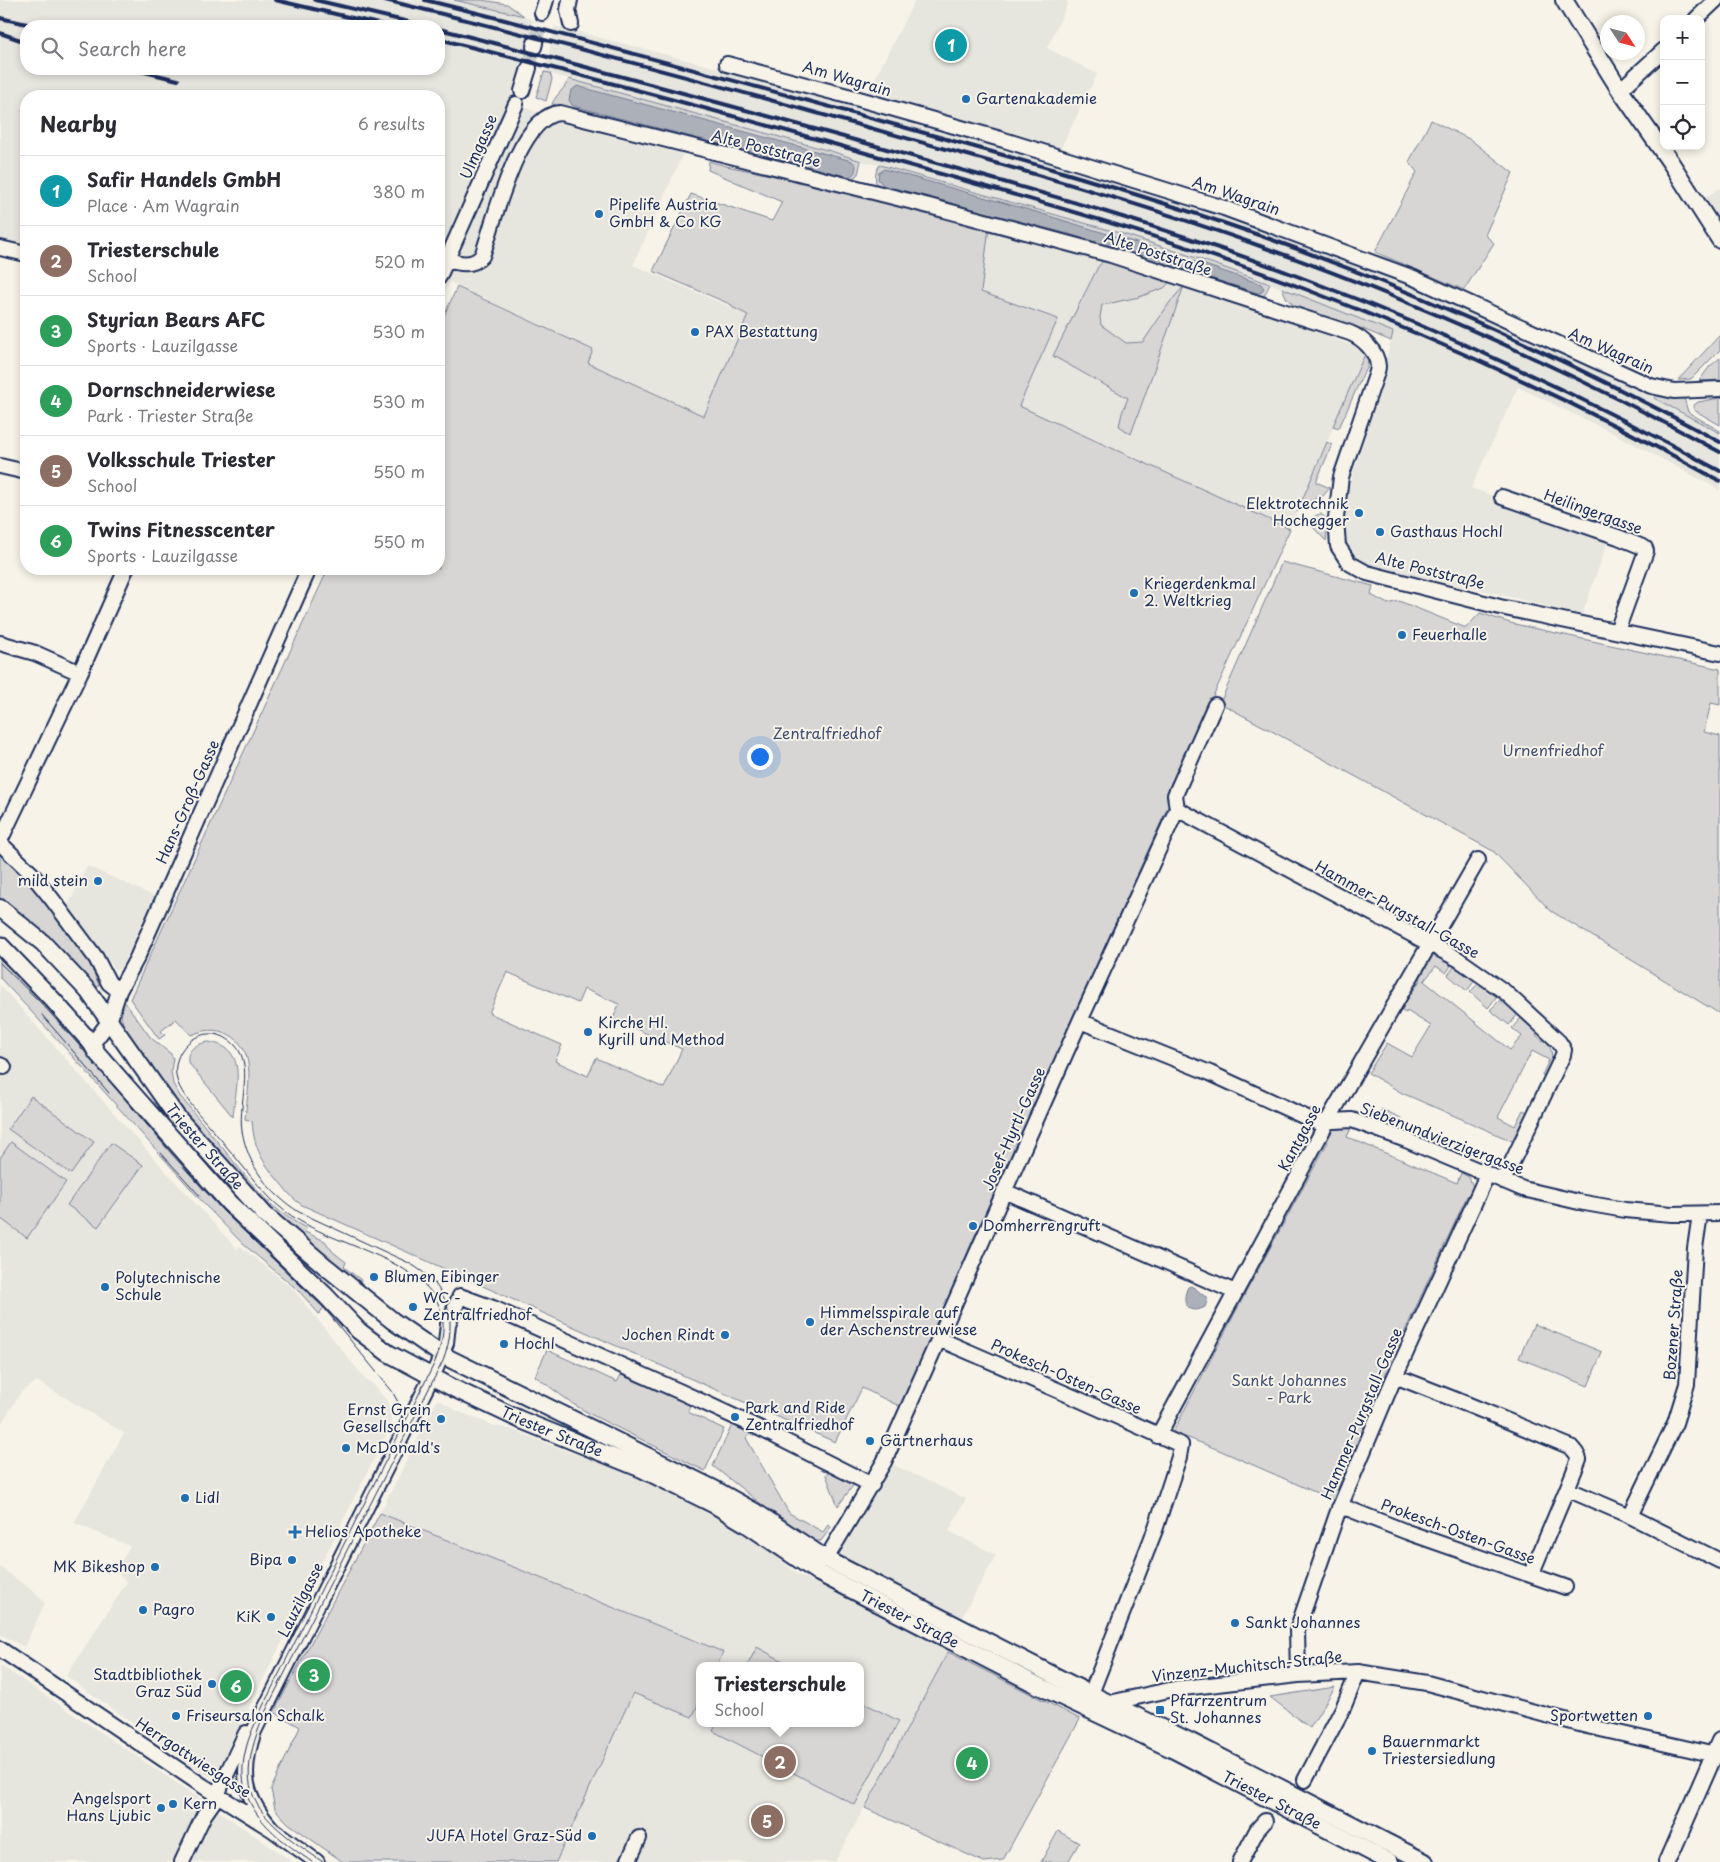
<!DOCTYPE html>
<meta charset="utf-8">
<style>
:root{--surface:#fff;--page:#f7f7f7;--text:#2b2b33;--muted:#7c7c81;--line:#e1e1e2;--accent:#2563eb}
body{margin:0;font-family:"Playpen Sans",sans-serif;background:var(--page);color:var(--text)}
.controls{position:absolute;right:15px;top:15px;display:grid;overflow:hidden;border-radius:10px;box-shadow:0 2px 8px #0003}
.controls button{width:45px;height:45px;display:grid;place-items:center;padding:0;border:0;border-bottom:1px solid var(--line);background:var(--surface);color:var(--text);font:25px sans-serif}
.compass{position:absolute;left:1600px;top:15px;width:45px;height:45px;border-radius:50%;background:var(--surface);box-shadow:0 2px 8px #0003;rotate:126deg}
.you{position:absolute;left:759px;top:756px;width:18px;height:18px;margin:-12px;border:4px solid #fff;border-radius:50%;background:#1a73e8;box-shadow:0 0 0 8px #1a73e833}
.badge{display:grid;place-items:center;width:32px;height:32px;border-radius:50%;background:var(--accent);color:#fff;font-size:16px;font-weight:700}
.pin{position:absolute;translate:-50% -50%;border:2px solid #fff;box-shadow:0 1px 5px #0006}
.popup{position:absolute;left:696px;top:1662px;width:168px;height:65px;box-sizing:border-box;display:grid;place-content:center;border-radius:10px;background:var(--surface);filter:drop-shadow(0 1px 4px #0005);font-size:16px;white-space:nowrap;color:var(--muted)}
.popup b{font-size:19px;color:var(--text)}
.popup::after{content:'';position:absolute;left:50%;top:100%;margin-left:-10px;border:10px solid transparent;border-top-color:var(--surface)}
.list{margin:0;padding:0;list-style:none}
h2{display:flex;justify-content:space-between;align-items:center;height:65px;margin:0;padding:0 20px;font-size:21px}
h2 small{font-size:16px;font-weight:400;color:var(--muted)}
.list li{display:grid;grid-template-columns:32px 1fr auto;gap:15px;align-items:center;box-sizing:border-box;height:70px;padding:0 20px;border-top:1px solid var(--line)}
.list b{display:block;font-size:19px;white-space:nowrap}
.list p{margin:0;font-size:16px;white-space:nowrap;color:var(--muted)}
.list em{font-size:16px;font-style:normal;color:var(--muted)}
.icon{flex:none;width:28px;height:28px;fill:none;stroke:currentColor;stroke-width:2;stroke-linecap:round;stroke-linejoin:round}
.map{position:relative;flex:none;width:1720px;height:1862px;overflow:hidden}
.search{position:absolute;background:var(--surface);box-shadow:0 2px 8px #0003;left:20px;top:20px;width:425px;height:55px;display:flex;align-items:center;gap:12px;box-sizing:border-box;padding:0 18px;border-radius:20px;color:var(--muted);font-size:19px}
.panel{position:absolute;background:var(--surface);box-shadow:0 2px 8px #0003;left:20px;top:90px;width:425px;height:485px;border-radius:20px}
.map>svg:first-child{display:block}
</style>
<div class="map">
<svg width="1720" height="1862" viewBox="0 0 1720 1862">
<rect width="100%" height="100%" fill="#f7f3e8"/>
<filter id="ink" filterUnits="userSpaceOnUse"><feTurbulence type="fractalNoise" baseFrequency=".02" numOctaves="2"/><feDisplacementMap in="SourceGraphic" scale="10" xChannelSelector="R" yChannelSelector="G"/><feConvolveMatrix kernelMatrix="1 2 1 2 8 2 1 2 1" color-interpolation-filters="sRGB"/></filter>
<g filter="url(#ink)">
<path fill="#e6e5de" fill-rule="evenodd" d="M0,0H454L524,16L533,20L517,81L509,100L560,123L683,154L633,265L749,315L704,416L587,363L593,350L450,282L439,306V96H26V254L0,248ZM26,26H439V69H26Z
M915,0H1066L1068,3L1047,48L1097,74L1060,150L881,98L868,92Z
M555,26L776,83L1110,179L1202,208L1365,267L1419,289L1538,341L1654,398L1720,433V490L1615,434L1518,387L1471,488L1609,538L1582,615L1482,590L1368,566L1348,555L1344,540V502L1374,409L1393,332L1282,288L1197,258L1123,234L894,168L861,161L834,152L544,72Z
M1720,188V224L1704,198Z
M989,227L1095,257L1280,317L1356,347L1365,353L1290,529L1019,406L981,292Z
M87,866L154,896L121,968L116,970L68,906Z
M0,985L160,1165L237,1249L240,1246L293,1289L366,1380L373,1384L387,1401L391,1417L390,1427L214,1777L208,1776L66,1676L127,1582L116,1571L130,1546L74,1523L124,1433L37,1381L21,1392L0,1426Z
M438,1399L457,1411L492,1425L514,1430L563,1450L615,1467L652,1485L756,1538L797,1574L816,1583L894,1465L966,1499L949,1531L996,1555L963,1615L948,1652L835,1862H628L664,1780L627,1862H556L633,1693L692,1717L700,1701V1723H860V1666H717L723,1652L380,1513Z
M0,1567L34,1592L45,1603L24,1647L0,1634Z
M0,1665L217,1810L293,1862H0Z"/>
<path fill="#d7d6d4" stroke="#798299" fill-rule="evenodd" d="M454,0H482L507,4L524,16Z
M544,72L550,73L552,79L546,101L536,97Z
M569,79L834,152L861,161L858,174L851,180L552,104C557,93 565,89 569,79Z
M1431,120L1471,140L1513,173L1485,235L1494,243L1464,290L1375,252L1417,172L1409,162Z
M709,161L726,166L815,184L989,227L981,292L1058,319L1019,406L1290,529L1214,694L1170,802L976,1233L901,1407L862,1388L835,1442L630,1352L302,1205C294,1200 289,1194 283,1186C264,1164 254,1151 252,1121L245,1119C247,1093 259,1049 228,1034C215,1028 204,1030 191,1035L176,1019L161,1031L165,1035L159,1039L130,999L328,569H439V327L457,287L593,350L588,363L704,416L748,315L732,307V305L653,271L691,194L772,221L782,202L708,170ZM507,972L578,1003L584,989L619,1004L613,1019L682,1049L664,1088L596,1058L588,1076L555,1061L562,1045L489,1013Z
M880,165L1123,234L1197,258L1270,284L1264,296H1259L1170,267L877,187C875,179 874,172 880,165Z
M1104,260L1171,281L1164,288L1139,297L1102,305L1100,317L1101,325L1126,343L1143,342L1170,302L1184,286L1131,434L1119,426L1122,413L1128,398L1053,356L1098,267Z
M1282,288L1393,332L1391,341L1363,329L1295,306L1287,299Z
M1720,335V350L1691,379L1678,380Z
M1365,354L1368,358L1367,369L1364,372L1339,428L1333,426Z
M1720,358V380L1699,381L1710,366Z
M1655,395L1684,398L1688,412L1720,431V433L1654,398Z
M1720,398V425L1694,410V405L1698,402Z
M1327,442L1332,445L1316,482L1330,488L1323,496L1305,503L1297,512Z
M1321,514L1328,520L1326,541L1310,524C1312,518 1314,515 1321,514Z
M1282,562L1373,586L1371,595L1388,604L1399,601L1466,628L1480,613L1510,623L1720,669V705L1711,703L1704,732L1720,736V1014L1551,911L1493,851L1220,703Z
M0,853L43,896L83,948L99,985L94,989L0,903Z
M1434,953L1451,966L1446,973L1436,966L1424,981L1510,1050L1522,1036L1512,1028L1521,1018L1538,1031L1536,1035L1543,1041L1545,1039C1555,1052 1553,1063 1545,1076L1542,1075L1549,1060L1532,1051L1498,1117L1515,1126L1523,1110L1527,1112L1512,1141L1402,1093L1368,1073L1387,1043L1412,1057L1431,1026L1407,1011L1406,1013L1400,1010L1421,979L1420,978Z
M0,957L42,998L217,1200L249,1235L325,1306L319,1314L299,1291L243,1244L207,1207L67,1050L0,978Z
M1454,967L1475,980L1467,991L1448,975Z
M1479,983V985L1481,986L1482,985L1497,996L1488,1008L1470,992Z
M1501,999V1001L1504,1003L1505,1002L1518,1014L1509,1025L1490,1010Z
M124,1001L151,1038L171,1054L173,1058L171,1071L173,1084L180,1096L257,1190C271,1206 287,1218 306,1228L305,1232L325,1241L333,1252L346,1262L344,1267L361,1280L360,1284L337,1266L261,1199L208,1146L127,1035L121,1017Z
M208,1042C250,1047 235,1088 233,1117L188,1062C186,1049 197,1044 208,1042Z
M31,1096L94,1142L71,1174L8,1129Z
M1382,1109L1403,1119L1398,1129L1376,1120Z
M1343,1125L1351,1128L1347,1137L1457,1183L1461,1173L1469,1177L1474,1189L1471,1197L1467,1196L1404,1333L1406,1339L1397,1359L1391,1361L1333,1500L1219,1450L1173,1432L1246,1292L1328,1142L1324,1139L1333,1127Z
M11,1142L66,1182L27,1238L0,1218V1158Z
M111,1143L143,1165L98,1227L67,1205Z
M1534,1324L1602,1352L1588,1386L1519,1358Z
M547,1350L617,1382L621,1375L690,1405L688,1412L724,1429L705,1471L592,1415L573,1404L535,1376Z
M733,1423L752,1432L746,1438L789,1513L823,1532L828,1525L831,1527L821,1541H816L784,1522L713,1466Z
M829,1471L855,1483L838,1506L826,1475Z
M380,1513L723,1652L717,1666H700V1701L692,1717L633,1693L556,1862H343L288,1823L275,1809L271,1789L300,1727L274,1712Z
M757,1647L792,1666H747Z
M948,1652L1080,1719L1003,1860L984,1862L865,1808Z
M1335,1687L1310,1728L1270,1697Z
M860,1701L899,1721L855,1805L713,1731L717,1723H860Z
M1058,1831L1079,1843L1068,1862H1041Z"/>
<path fill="#acb0b9" stroke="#727c95" d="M577,86L852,161L856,165C856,171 854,177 846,177L577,107L572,105L569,100L571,91Z
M884,169L1033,211L1169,253L1261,284L1264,288L1262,292L1258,293L1069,234L884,186L878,179L879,172Z
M1191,1286C1198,1289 1201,1295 1208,1298L1205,1307C1188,1316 1180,1303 1188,1287Z"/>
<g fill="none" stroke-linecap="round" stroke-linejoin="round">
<path stroke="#cbcccc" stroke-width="14" stroke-dasharray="14 7" stroke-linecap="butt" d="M535,43L540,22
M529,68L534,47"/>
<defs>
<path id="minor" d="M570,0L568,10L571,24
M542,13L546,0
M1696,19L1716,0
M534,47L535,43
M727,64L859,99L1004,140L1224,208L1414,278L1651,386L1674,391L1720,389
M1620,90L1664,50
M522,91L529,68
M0,248L26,254
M447,259C459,264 472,267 482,256C494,223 518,115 560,113L929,206L1111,255L1350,333C1362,338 1377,351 1378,366C1378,370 1376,375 1375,378L1341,477L1336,518L1338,546L1349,563L1367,573L1500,607L1720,653
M439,277L516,104
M0,466L26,472
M1502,497L1618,537L1645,548L1646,551L1617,631
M0,643L35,653L80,673
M1177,809L1458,959L1505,992L1559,1042L1564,1050L1563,1055L1503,1181
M0,841L80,673L126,569
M0,843L31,873L52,899L96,958L109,983L119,991
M1080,1021L1210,1073L1316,1122L1352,1120L1406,1140L1523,1189L1579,1202L1625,1210L1672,1214L1720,1213
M92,1044L109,1022L119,991L137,958L309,569
M0,1065L4,1067
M1004,1191L1235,1292
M939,1339L1078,1399L1181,1445L1179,1457L1155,1530L1094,1686L1092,1695
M1395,1376L1469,1405L1571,1447L1576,1453L1579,1459L1567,1489L1630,1516L1720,1561
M1158,1436L1331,1115L1478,860
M1339,1508L1349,1509L1407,1532L1565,1587
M1630,1516L1675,1423L1687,1384L1695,1248L1700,1214
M826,1559L884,1462L1080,1021L1177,809L1175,795L1215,705
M1531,1575L1567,1489
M0,1649L203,1786L273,1830L317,1862
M1298,1675L1297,1630L1337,1514L1392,1383L1487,1175
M1109,1703L1174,1689L1298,1675L1358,1672L1427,1683L1587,1726L1720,1756
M1305,1780L1343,1708L1358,1672
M273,1830C243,1797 240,1773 254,1731L437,1366L446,1343L448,1324L460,1296L493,1308L681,1392L761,1429L872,1485
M182,1862L204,1815L218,1795L220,1788L246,1733
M628,1862L639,1838
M1240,1862L1257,1830L1265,1821"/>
<g id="major">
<path d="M1564,0L1620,90L1671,163L1720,240"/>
<path id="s1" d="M0,908L43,943L88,991L177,1117L265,1215L325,1266L393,1321L442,1355L714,1489L757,1513L826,1559L1092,1695L1191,1742L1425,1862"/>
<path id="s2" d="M0,945L53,1000L92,1044L97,1053L229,1203L326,1296L359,1331L388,1353L455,1389L521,1420L642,1469L713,1504L748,1525L819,1573L1037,1685L1174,1750L1390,1862"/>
<path d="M1667,1862L1720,1741"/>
</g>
</defs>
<use href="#minor" stroke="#1b2f5e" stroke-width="18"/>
<use href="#major" stroke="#1b2f5e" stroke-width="20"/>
<use href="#minor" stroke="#f7f3e8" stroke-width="14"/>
<use href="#major" stroke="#f7f3e8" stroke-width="16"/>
<path stroke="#1b2f5e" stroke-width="1" d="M0,963L42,1004L78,1044L171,1153L223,1211L324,1308L392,1391L399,1404L403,1426
M42,1015L109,1093
M161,1153L200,1196
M312,1862C273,1835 233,1806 245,1753C248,1737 256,1722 263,1706L434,1364C477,1268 357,1256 300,1221C289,1215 279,1207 270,1198C254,1182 241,1163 226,1146C213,1129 182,1099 177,1080C169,1053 197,1024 224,1037C260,1055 237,1100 242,1131C248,1166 269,1193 299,1212L409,1263C448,1285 459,1319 443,1361L268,1706C230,1791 250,1813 323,1862"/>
<path stroke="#1b2f5e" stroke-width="4" d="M275,0L387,26
M315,0L426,26
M385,0C542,38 697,79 852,123C989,161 1126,198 1260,246C1419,302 1572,372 1720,452
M425,0C565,34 705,73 845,111C987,150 1129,189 1267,238C1424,294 1575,363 1720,442
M0,18L36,26
M439,29C593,68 747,110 901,153C1037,191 1173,229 1305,279C1448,333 1586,398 1720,471
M0,33L26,42
M439,39C591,77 743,118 894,161C1032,199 1171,238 1305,289C1448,343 1586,407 1720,481
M132,69L178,80"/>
</g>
</g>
<g fill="#1f6fb2" stroke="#f7f3e8" stroke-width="2">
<circle cx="966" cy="99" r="5"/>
<circle cx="599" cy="214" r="5"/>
<circle cx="695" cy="332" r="5"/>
<circle cx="1359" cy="513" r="5"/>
<circle cx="1380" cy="532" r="5"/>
<circle cx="1134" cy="593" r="5"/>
<circle cx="1402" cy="635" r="5"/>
<circle cx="98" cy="881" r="5"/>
<circle cx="588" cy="1032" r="5"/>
<circle cx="973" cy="1226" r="5"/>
<circle cx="374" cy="1277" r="5"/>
<circle cx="105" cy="1287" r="5"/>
<circle cx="413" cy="1307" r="5"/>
<circle cx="810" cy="1322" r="5"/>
<circle cx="725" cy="1335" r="5"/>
<circle cx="504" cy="1344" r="5"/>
<circle cx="735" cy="1417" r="5"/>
<circle cx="441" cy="1419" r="5"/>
<circle cx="870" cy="1441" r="5"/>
<circle cx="346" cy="1448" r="5"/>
<circle cx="185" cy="1498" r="5"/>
<path d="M292.5 1524.5h5v5h5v5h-5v5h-5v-5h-5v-5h5z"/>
<circle cx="292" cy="1560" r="5"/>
<circle cx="155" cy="1567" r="5"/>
<circle cx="143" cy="1610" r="5"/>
<circle cx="271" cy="1617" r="5"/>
<circle cx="1235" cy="1623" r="5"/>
<circle cx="212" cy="1684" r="5"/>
<rect x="1155" y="1705" width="10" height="10" rx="2.5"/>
<circle cx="176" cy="1716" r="5"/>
<circle cx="1648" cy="1716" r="5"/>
<circle cx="1372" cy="1751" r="5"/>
<circle cx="173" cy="1804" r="5"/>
<circle cx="161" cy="1808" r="5"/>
<circle cx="592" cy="1836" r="5"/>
</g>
<g text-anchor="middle" stroke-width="4" stroke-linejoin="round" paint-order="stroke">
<g font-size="15" fill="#1b2f5e" stroke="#f7f3e8">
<text transform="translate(847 79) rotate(16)" y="5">Am Wagrain</text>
<text transform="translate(479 147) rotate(-66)" y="5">Ulmgasse</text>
<text transform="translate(766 149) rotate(14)" y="5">Alte Poststraße</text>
<text transform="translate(1236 196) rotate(19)" y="5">Am Wagrain</text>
<text transform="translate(1158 254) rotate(18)" y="5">Alte Poststraße</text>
<text transform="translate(1611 351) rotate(24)" y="5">Am Wagrain</text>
<text transform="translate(1593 512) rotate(20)" y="5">Heilingergasse</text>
<text transform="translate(1430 571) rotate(14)" y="5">Alte Poststraße</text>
<text transform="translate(188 802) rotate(-66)" y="5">Hans-Groß-Gasse</text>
<text transform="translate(1397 910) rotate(29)" y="5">Hammer-Purgstall-Gasse</text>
<text transform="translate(1014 1129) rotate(-66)" y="5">Josef-Hyrtl-Gasse</text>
<text transform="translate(1300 1138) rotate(-62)" y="5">Kantgasse</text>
<text transform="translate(1442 1139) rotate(21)" y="5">Siebenundvierzigergasse</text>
<text dy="5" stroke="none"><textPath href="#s1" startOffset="316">Triester Straße</textPath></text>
<text transform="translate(1674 1325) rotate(-86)" y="5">Bozener Straße</text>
<text transform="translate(1066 1377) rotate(24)" y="5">Prokesch-Osten-Gasse</text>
<text transform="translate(1362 1414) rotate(-67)" y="5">Hammer-Purgstall-Gasse</text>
<text dy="5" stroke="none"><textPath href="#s2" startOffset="746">Triester Straße</textPath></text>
<text transform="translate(1458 1532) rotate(20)" y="5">Prokesch-Osten-Gasse</text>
<text transform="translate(301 1600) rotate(-63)" y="5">Lauzilgasse</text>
<text dy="5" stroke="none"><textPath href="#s2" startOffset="1151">Triester Straße</textPath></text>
<text transform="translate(1247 1667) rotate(-6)" y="5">Vinzenz-Muchitsch-Straße</text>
<text transform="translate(193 1758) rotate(33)" y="5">Herrgottwiesgasse</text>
<text dy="5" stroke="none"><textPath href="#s2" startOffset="1556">Triester Straße</textPath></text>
</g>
<g font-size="15" fill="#1b2f5e" stroke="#f7f3e8" text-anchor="start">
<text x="976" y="104">Gartenakademie</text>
<text x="609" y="210">Pipelife Austria<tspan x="609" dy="17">GmbH &amp; Co KG</tspan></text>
<text x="705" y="337">PAX Bestattung</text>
<text x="1349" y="509" text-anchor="end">Elektrotechnik<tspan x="1349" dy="17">Hochegger</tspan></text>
<text x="1390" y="537">Gasthaus Hochl</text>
<text x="1144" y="589">Kriegerdenkmal<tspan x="1144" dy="17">2. Weltkrieg</tspan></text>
<text x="1412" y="640">Feuerhalle</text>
<text x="88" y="886" text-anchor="end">mild stein</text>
<text x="598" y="1028">Kirche Hl.<tspan x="598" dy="17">Kyrill und Method</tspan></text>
<text x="983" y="1231">Domherrengruft</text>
<text x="384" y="1282">Blumen Eibinger</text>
<text x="115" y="1283">Polytechnische<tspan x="115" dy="17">Schule</tspan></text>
<text x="423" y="1303">WC -<tspan x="423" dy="17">Zentralfriedhof</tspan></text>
<text x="820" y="1318">Himmelsspirale auf<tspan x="820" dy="17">der Aschenstreuwiese</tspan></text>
<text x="715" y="1340" text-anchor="end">Jochen Rindt</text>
<text x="514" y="1349">Hochl</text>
<text x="745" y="1413">Park and Ride<tspan x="745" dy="17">Zentralfriedhof</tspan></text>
<text x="431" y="1415" text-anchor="end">Ernst Grein<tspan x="431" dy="17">Gesellschaft</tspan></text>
<text x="880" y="1446">Gärtnerhaus</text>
<text x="356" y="1453">McDonald's</text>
<text x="195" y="1503">Lidl</text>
<text x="305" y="1537">Helios Apotheke</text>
<text x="282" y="1565" text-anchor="end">Bipa</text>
<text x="145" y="1572" text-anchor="end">MK Bikeshop</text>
<text x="153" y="1615">Pagro</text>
<text x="261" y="1622" text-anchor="end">KiK</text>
<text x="1245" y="1628">Sankt Johannes</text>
<text x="202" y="1680" text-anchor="end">Stadtbibliothek<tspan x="202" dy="17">Graz Süd</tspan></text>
<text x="1170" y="1706">Pfarrzentrum<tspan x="1170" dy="17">St. Johannes</tspan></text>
<text x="186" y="1721">Friseursalon Schalk</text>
<text x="1638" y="1721" text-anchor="end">Sportwetten</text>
<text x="1382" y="1747">Bauernmarkt<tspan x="1382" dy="17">Triestersiedlung</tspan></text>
<text x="151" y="1804" text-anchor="end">Angelsport<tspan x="151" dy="17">Hans Ljubic</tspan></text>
<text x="183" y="1809">Kern</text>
<text x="582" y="1841" text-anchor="end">JUFA Hotel Graz-Süd</text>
</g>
<g font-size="15" fill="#415076" stroke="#f7f3e8">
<text x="827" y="739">Zentralfriedhof</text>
<text x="1553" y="756">Urnenfriedhof</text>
<text x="1289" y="1386">Sankt Johannes<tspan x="1289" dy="17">- Park</tspan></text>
</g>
</g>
</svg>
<div class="controls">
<button>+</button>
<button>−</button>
<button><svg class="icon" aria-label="locate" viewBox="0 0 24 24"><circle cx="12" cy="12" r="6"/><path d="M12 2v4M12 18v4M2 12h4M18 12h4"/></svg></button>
</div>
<svg class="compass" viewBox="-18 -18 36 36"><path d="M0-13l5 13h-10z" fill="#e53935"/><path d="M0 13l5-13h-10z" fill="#7c7c81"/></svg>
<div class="you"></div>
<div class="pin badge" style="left:951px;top:45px;background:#0f9aa8">1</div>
<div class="pin badge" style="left:780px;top:1762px;background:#8d6e63">2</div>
<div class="popup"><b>Triesterschule</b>School</div>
<div class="pin badge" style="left:314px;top:1675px;background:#2e9e5b">3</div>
<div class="pin badge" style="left:972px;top:1763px;background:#2e9e5b">4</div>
<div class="pin badge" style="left:767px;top:1821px;background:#8d6e63">5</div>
<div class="pin badge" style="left:236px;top:1686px;background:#2e9e5b">6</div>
<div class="search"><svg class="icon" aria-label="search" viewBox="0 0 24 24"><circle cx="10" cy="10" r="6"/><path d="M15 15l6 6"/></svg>Search here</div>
<section class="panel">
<h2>Nearby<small>6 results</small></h2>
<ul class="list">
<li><span class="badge" style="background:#0f9aa8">1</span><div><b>Safir Handels GmbH</b><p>Place · Am Wagrain</p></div><em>380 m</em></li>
<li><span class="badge" style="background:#8d6e63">2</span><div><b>Triesterschule</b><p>School</p></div><em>520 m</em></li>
<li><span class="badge" style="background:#2e9e5b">3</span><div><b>Styrian Bears AFC</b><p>Sports · Lauzilgasse</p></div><em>530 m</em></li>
<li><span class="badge" style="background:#2e9e5b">4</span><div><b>Dornschneiderwiese</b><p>Park · Triester Straße</p></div><em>530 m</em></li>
<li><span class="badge" style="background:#8d6e63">5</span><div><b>Volksschule Triester</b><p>School</p></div><em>550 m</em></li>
<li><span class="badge" style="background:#2e9e5b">6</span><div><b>Twins Fitnesscenter</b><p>Sports · Lauzilgasse</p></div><em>550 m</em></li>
</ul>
</section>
</div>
